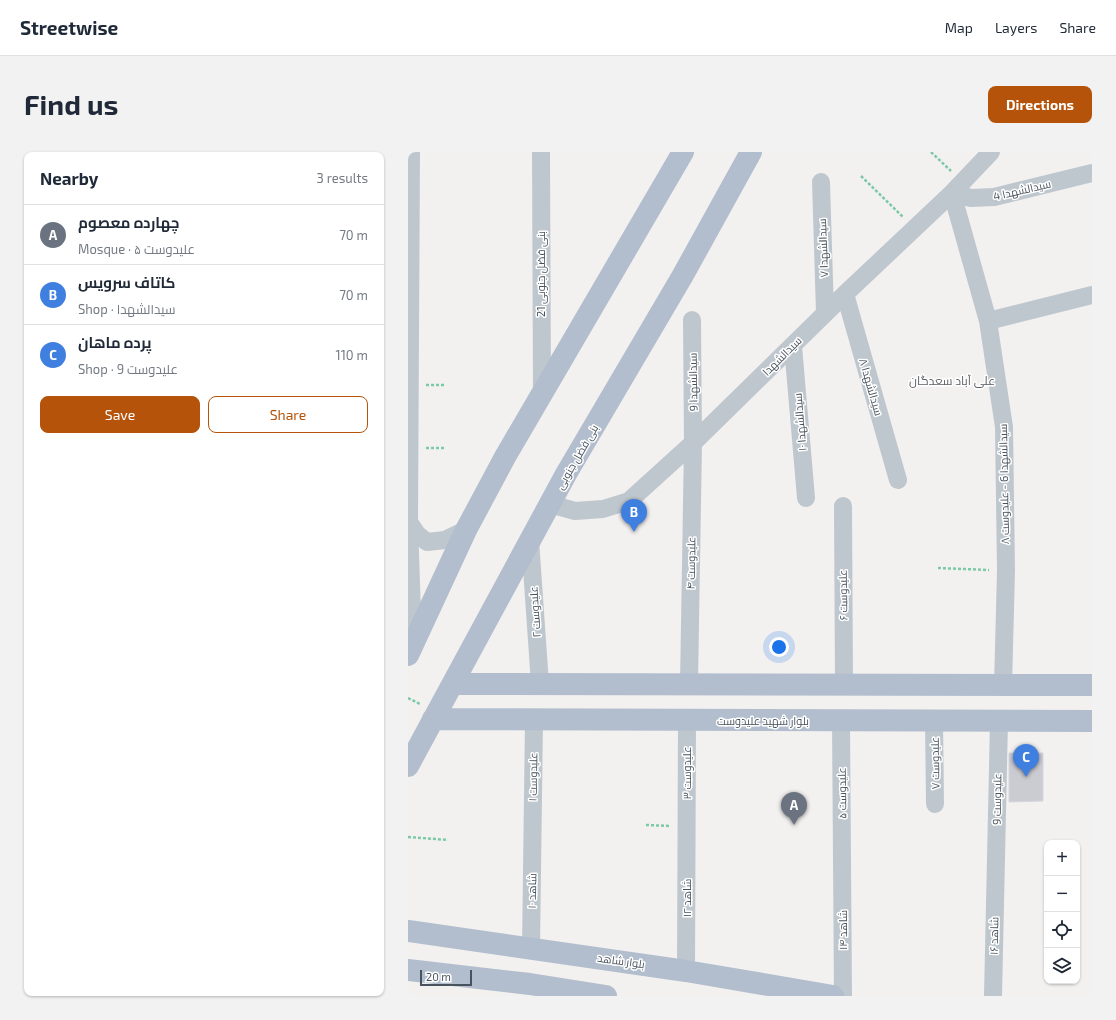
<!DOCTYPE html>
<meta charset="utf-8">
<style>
:root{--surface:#fff;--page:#f2f2f3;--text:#1f2937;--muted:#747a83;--line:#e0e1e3;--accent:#b45309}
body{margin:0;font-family:"Exo 2",Cairo,sans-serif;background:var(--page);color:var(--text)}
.controls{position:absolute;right:12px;bottom:12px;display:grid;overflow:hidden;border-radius:8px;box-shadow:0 1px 3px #0004}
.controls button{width:36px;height:36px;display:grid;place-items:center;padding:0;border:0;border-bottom:1px solid var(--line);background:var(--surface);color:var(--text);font:20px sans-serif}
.scale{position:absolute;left:12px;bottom:10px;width:52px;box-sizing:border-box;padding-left:4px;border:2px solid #49535d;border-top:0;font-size:11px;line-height:14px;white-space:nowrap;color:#49535d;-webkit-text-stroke:3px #fff;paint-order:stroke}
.you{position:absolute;left:371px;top:495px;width:14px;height:14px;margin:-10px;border:3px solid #fff;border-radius:50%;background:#1a73e8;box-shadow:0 0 0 6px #1a73e833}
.badge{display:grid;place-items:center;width:26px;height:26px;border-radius:50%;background:var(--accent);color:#fff;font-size:13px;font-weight:700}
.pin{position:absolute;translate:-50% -33px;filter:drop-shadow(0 1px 2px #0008)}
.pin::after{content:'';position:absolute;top:21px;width:14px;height:12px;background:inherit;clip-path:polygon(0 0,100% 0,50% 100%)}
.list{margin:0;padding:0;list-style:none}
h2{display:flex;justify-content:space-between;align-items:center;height:52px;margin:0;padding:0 16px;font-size:17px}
h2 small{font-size:13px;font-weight:400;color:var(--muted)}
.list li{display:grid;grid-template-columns:26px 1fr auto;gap:12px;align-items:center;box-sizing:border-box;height:60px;padding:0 16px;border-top:1px solid var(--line)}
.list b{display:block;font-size:15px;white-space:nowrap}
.list p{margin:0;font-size:13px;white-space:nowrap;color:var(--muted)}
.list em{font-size:13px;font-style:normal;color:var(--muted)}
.actions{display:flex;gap:8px;padding:12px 16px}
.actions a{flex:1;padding:9px 0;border:1px solid var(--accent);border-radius:8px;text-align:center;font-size:14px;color:var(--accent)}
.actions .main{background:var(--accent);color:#fff}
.icon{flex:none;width:22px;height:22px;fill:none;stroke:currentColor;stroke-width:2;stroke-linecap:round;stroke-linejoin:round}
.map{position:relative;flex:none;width:684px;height:844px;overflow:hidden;border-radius:8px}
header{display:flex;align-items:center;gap:24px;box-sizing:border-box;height:56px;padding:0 20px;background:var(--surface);border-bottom:1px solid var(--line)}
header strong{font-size:19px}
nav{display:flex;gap:22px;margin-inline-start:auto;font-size:14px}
.intro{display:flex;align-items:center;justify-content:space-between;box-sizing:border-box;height:96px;padding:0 24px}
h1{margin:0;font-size:28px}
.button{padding:10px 18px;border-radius:8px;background:var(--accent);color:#fff;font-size:14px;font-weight:700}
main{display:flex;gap:24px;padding:0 24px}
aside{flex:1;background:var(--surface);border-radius:8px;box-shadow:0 1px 3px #0004}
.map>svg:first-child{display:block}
</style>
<header>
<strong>Streetwise</strong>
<nav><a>Map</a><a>Layers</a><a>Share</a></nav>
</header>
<div class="intro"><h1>Find us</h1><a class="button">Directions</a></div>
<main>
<aside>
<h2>Nearby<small>3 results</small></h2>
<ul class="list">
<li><span class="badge" style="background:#6b7280">A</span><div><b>چهارده معصوم</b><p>Mosque · علیدوست ۵</p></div><em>70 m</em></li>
<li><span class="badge" style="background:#3f7fe0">B</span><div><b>کاتاف سرویس</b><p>Shop · سیدالشهدا</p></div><em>70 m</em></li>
<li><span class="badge" style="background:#3f7fe0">C</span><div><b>پرده ماهان</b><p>Shop · علیدوست 9</p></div><em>110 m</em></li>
</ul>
<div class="actions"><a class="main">Save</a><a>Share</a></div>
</aside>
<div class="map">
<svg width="684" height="844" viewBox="0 0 684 844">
<rect width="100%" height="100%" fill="#f3f0f0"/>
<path fill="#cbccd2" stroke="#d5d6db" d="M601,601H635V649L601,650Z"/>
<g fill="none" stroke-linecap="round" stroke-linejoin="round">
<path stroke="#7cc9a6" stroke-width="2.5" stroke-dasharray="3 2" stroke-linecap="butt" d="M523,0L543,19
M453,24L495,65
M18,233H37
M18,296H37
M530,416L581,418
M0,546L12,552
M238,673L263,674
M0,685L40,688"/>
<path stroke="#bfc7ce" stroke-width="18" d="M3,0L1,370L5,492
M133,0L134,243
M413,30L417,161
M544,41L580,169L596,275L598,418L595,534
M544,41L563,46L586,45L684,21
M437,142L490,328
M580,169L684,143
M385,194L398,346
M142,352L167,359L195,357L221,349L285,291L437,142L544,41L583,0
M435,354L436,532
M1,370L9,382L19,390L37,388L58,378
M122,388L132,532
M281,532L285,291L284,168
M526,569L527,652
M433,570L435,844
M123,796L126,568
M278,819L279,569
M585,844L591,569"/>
<path stroke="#b2becd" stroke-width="22" d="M0,503L58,378L97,305L275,0
M45,532L684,533
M25,567L684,569
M0,614L158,322L275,123L343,0
M0,779L278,819L425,844
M0,818L122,832L198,844"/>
</g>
<g text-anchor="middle" stroke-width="3" stroke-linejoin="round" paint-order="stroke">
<g font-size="11" fill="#49535d" stroke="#fff">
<text transform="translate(614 38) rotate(-13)" y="4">سیدالشهدا 4</text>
<text transform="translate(415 96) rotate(-92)" y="4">سیدالشهدا ۷</text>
<text transform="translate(133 122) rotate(-90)" y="4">بنی فضل جنوبی 21</text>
<text transform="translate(374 204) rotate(-45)" y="4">سیدالشهدا</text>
<text transform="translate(285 230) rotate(-91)" y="4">سیدالشهدا 9</text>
<text transform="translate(463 235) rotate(74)" y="4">سیدالشهدا ۸</text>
<text transform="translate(392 270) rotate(-95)" y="4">سیدالشهدا ۱۰</text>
<text transform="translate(169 305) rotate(-60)" y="4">بنی فضل جنوبی</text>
<text transform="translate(596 332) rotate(-91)" y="4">سیدالشهدا 6 - علیدوست ۸</text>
<text transform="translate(283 411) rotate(-89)" y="4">علیدوست ۴</text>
<text transform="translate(435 443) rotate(-91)" y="4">علیدوست ۶</text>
<text transform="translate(127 460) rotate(-94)" y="4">علیدوست ۲</text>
<text x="355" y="573">بلوار شهید علیدوست</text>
<text transform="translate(527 611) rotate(-91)" y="4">علیدوست ۷</text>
<text transform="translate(279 621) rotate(-90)" y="4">علیدوست ۳</text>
<text transform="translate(125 625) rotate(-89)" y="4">علیدوست ۱</text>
<text transform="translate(434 641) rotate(-91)" y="4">علیدوست ۵</text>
<text transform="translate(589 647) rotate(-89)" y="4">علیدوست 9</text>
<text transform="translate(124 739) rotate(-89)" y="4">شاهد ۱۰</text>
<text transform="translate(279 746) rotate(-90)" y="4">شاهد ۱۲</text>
<text transform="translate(435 778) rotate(-90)" y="4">شاهد ۱۴</text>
<text transform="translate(586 784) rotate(-89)" y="4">شاهد ۱۶</text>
<text transform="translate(213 809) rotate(8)" y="4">بلوار شاهد</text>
</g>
<g font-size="12" fill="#5d6065" stroke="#fff">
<text x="544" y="233">علی آباد سعدگان</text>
</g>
</g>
</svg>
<div class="controls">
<button>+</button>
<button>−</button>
<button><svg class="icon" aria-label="locate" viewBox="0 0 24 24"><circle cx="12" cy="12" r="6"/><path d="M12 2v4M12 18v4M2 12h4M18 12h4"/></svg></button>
<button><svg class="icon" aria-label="layers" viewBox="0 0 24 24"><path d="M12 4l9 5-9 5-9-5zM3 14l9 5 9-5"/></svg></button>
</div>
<div class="scale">20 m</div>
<div class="you"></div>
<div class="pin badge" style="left:386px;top:673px;background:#6b7280">A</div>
<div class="pin badge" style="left:226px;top:380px;background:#3f7fe0">B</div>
<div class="pin badge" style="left:618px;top:625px;background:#3f7fe0">C</div>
</div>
</main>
